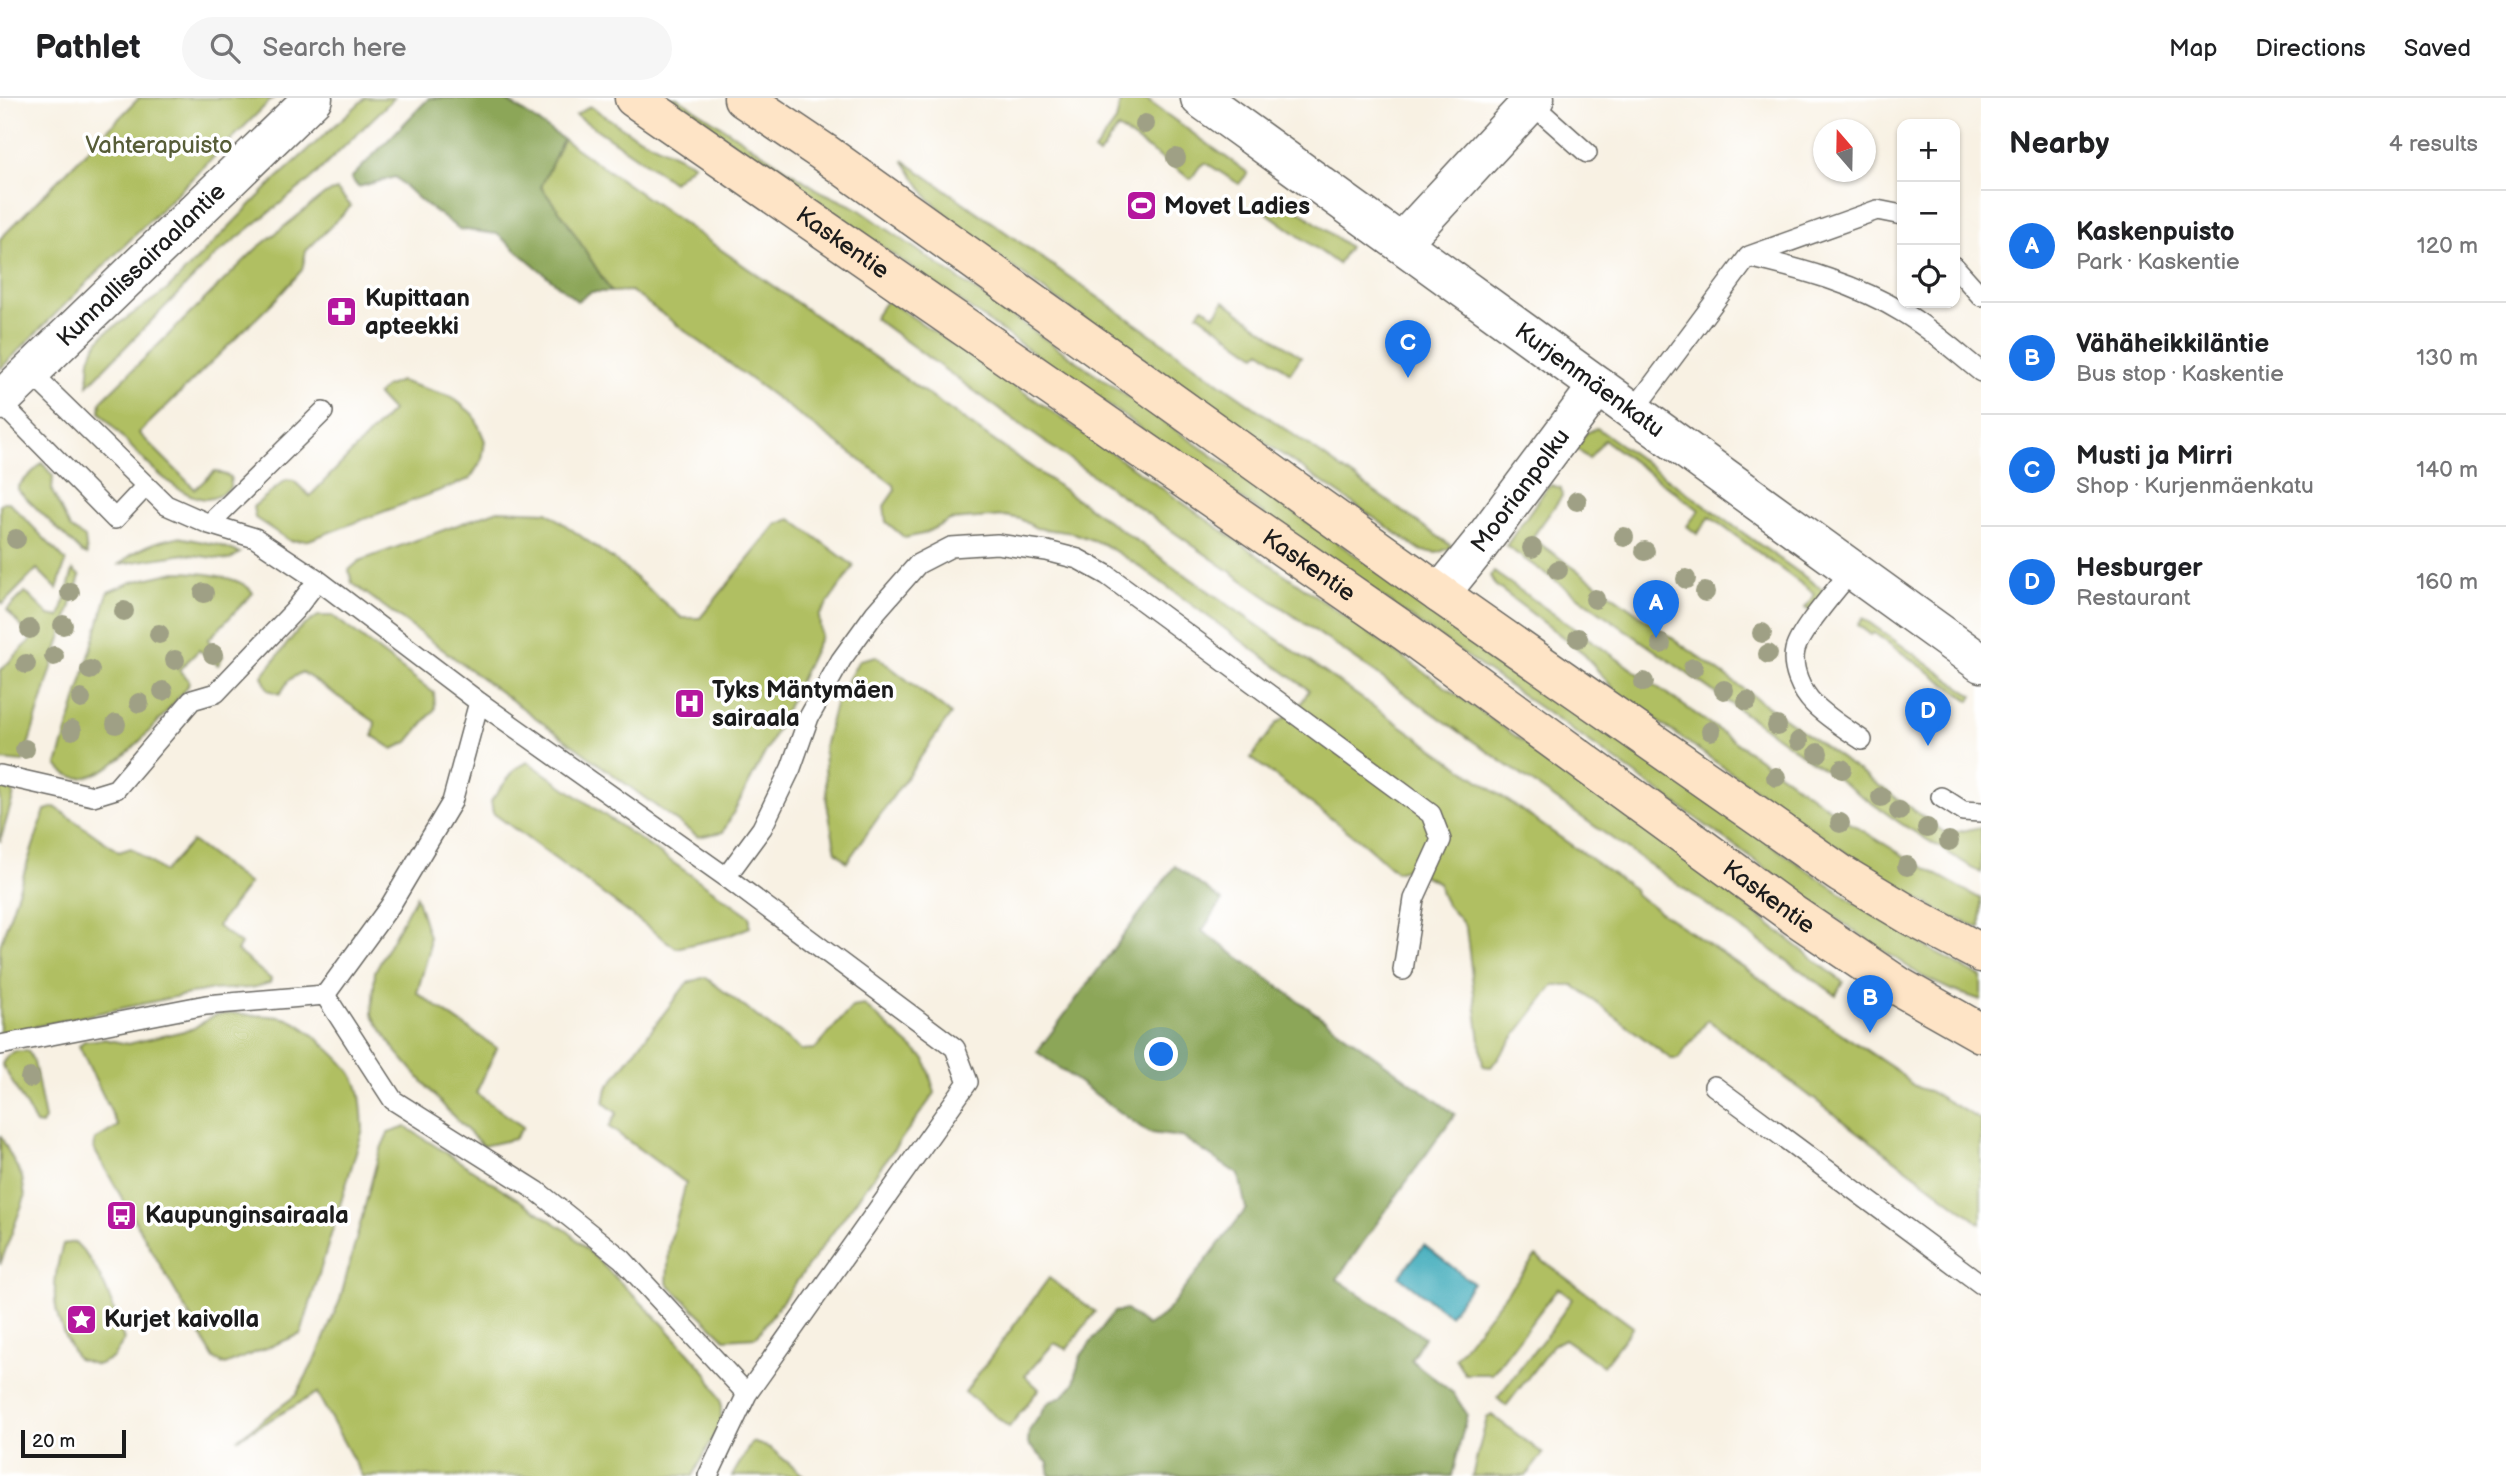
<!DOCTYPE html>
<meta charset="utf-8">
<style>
:root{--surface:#fff;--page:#f6f6f6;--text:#202124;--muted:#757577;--line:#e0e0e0;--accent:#1a73e8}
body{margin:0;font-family:"Balsamiq Sans",sans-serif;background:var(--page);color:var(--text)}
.controls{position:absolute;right:21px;top:21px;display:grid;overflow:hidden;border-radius:14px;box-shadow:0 2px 5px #0004}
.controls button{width:63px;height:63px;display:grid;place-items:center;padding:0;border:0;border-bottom:2px solid var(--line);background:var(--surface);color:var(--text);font:35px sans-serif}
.compass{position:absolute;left:1813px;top:21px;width:63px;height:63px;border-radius:50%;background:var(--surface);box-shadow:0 2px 5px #0004;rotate:340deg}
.scale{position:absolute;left:21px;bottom:18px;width:105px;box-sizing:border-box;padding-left:7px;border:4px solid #1c1c1c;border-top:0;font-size:19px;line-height:24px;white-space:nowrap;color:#1c1c1c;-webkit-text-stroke:5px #fff;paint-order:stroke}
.you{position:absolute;left:1162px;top:957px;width:24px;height:24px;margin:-18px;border:5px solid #fff;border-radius:50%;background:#1a73e8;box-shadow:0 0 0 10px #1a73e833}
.badge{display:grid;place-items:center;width:46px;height:46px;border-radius:50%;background:var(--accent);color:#fff;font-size:23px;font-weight:700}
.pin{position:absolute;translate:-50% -58px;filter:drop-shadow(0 2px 4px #0008)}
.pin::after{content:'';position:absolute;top:37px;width:24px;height:21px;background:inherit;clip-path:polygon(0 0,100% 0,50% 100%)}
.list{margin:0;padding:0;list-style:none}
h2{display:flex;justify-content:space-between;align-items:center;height:91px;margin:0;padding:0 28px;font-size:30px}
h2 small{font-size:23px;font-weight:400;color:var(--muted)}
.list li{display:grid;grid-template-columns:46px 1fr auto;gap:21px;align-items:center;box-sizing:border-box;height:112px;padding:0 28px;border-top:2px solid var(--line)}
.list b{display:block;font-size:26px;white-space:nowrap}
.list p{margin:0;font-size:23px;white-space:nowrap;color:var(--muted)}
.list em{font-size:23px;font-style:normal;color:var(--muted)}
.icon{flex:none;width:38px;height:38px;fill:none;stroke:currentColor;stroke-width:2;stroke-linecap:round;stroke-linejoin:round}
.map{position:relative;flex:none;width:1981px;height:1378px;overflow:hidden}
header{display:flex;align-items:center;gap:42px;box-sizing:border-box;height:98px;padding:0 35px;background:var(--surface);border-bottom:2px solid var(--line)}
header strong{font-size:33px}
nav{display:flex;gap:38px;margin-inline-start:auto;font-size:24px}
.search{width:490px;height:63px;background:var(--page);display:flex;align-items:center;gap:18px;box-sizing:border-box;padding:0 24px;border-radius:38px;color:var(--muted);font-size:26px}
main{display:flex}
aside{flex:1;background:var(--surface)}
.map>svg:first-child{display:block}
</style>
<header>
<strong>Pathlet</strong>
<div class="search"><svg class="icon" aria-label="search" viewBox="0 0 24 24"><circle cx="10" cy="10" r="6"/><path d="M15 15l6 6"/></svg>Search here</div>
<nav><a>Map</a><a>Directions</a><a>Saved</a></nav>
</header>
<main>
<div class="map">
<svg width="1981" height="1378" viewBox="0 0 1981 1378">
<rect width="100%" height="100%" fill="#fff"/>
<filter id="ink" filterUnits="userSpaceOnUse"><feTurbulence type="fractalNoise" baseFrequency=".0143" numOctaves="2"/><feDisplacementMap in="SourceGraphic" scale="14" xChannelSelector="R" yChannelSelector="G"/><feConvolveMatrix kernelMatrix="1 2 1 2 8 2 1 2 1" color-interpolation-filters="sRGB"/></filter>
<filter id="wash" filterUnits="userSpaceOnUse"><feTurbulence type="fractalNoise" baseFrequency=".00686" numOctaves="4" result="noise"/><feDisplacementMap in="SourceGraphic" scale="28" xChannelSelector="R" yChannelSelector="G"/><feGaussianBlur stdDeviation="1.57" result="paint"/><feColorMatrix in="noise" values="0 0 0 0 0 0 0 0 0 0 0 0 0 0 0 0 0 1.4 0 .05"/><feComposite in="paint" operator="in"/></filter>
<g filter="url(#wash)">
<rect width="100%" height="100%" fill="#f8f1e3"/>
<path fill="#b0bf62" stroke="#666e3f" stroke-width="2" d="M139,0H273L0,271V141Z
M365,0H394L311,81L216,157L88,287L90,261L95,248L104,236L167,192L274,83Z
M669,0H678L820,93L857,110L1849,801L1938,856L1981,879V902L1951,892L1923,879L1828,815L1626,670Z
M1121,0H1144L1248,75L1239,86L1206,65L1200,68L1191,81L1118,30L1099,57L1094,53L1116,23Z
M590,8L632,36L694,66L673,84L576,17Z
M563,41L1634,791L1635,796L1656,811L1899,974C1906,983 1917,991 1929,993L1981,1022V1126L1708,922L1678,961H1671L1573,887H1554L1491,969L1483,968L1466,830C1455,811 1441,809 1439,785L1409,770L1396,774L1366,747L1251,660L1276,626L1299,609L1309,592L1136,466L1103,446L1073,435L1036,430L1020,421L1005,418L950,422L923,436L905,440L886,424L884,408L895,392L894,387L631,193L611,194L566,122L541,89Z
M903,62L1453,449L1437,455L1422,453L1039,189L970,137L929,101Z
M337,92L351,108L306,153L302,172L278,199L139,335L195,391L215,373L231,379L230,390C223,395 214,402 205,401C170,398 123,340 100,314L101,303L256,151L325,96Z
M1282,100L1349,149L1338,166L1267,115Z
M887,202L1046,309L1644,728L1843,884L1836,897L1032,335L874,220Z
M1224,203L1301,259L1290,275L1261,252L1256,257L1198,216L1203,209L1215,217Z
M400,283L452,299L474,317L485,343L482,362L470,381L309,442L290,443L255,420L253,409L286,382L294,383L310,398L392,313L377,297L385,289Z
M1597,330L1826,494L1811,514L1805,510L1815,496L1710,419L1697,436L1687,428L1699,412L1604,342L1589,361L1576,350L1586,335Z
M42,365L53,378L52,393L70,430L85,440L87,457L82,455L18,392V388Z
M1551,387L1561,390L1562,398L1532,440L1947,736L1981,729V775L1900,725L1506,448L1548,388Z
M4,404H9L66,463L57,491L37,471L3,506L0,503V407Z
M498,412L547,414L617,464L682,520H700L777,426L791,421L854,468L819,518L821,538L772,642L723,734L698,739L352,485L349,472L359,463Z
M178,439L219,447L240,455L229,462L185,456L120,466C138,450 155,443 178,439Z
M73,472L80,478L23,664L0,662V573L32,541L7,512L25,494L49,517L60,519Z
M175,474C195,474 242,477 253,495L208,542L223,558L218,567L199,552L179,572L189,582L188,588C167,613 91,715 57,667L108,494L132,484Z
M1494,474L1852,726L1909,761L1981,801V830L1949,818L1882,780L1617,595L1582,554L1495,487L1490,478Z
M318,518H333L434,595L435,611L408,644L393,651L373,638L375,624L302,574L289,582L280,596L268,592L262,578L298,532Z
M1863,520L1973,598L1970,603L1874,535L1871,537L1858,527Z
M876,558L951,616L847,764L836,754L827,706L824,649L835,606L859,562Z
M528,664L750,818V829L728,838L676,850L493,715L491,703L516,670Z
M0,688L9,690L14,696L0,744Z
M55,709L119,754L131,750L164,774L192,743L249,786L217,828L241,846L237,853L271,881L270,885L252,890L208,892L0,936V848L45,712Z
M416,798L429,839V853L417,895L497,950L476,995L523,1029L514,1041L483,1048L450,1015L394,951L372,916L375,873Z
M705,879L801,952L815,951L852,909L864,907L925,961L935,995L756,1239L725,1241L667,1185L669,1148L686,1085L609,1029L617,1015L604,1005L607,990L687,885Z
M234,915C251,919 273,916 288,921C305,927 344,963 353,978C362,992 362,1016 363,1031L301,1236L225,1267L214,1261L94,1051L95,1042L118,1028L79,948L84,943L104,941L128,946L192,931L215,917Z
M15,953H28L34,964L45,1021L42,1027L36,1026L2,966L7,958Z
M406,1029L569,1134L662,1225L706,1274L721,1303V1324L693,1378H362L317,1295L237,1341L296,1297L316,1260L340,1202L379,1055L388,1035Z
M0,1037L22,1079L25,1099L0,1167Z
M75,1144C101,1169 113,1208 124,1242L113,1260L97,1267L77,1261C52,1220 49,1192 63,1146Z
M1536,1158L1633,1229L1603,1268L1564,1241L1553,1247L1506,1308L1497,1300L1553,1229L1572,1201L1558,1190L1492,1276H1465L1455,1260Z
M1049,1180L1095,1214L1067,1251L1054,1245L1025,1278L1039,1291L1009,1329L965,1294Z
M1492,1317L1543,1356L1526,1378H1472L1487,1320Z
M752,1344L770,1350L804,1378H732Z"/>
<path fill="#8ca658" stroke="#54613a" stroke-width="2" d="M429,0H503L563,41L541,89L566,122L611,194H591L577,203L497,136L459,131L421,103L395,79L358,89L351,80Z
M1175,768L1222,803L1202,833L1455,1016L1337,1181L1424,1239L1411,1262L1453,1295L1467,1316L1452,1378H1050L1048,1365L1028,1346L1029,1333L1049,1304L1062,1299L1074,1286L1080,1259L1114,1214L1126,1212L1147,1228L1163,1218L1246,1111L1239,1077L1182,1039L1149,1035L1037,954Z"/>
<path fill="#3caaba" stroke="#2c636b" stroke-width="2" d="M1424,1147L1473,1185L1449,1217L1399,1178Z"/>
</g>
<g filter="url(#ink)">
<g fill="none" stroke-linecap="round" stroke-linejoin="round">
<defs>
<path id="service" d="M1531,5L1587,55
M1749,158L1877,112L1902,117
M1955,169L1981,198
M30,274L166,407L209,426L255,440L318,482L479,604L726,779L955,950L968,984L747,1296
M0,304L115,421L145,389
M1633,313L1748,159C1802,171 1856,186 1904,215C1931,231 1956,254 1981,274
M209,426L323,314
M1852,472C1838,490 1800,532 1795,552C1791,570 1801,593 1814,606C1828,620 1846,631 1862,642
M0,677L93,698L116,691L192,602L216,595L295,512L318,482
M1941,699L1963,713L1981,714
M726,779L762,730L791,670L809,619L841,562L875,515L918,466L951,449L997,446L1047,453L1078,461L1107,477L1431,716L1441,742L1414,801L1403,872
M325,897L390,808L452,704L479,604
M0,947L206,907L325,897L393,1002L537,1093L622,1161L747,1296L708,1378
M1714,988L1981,1186"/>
<g id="minor">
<path id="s1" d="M1200,0L1981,565"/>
<path d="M1401,145L1535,0"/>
<path id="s2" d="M1440,496L1478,449L1598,288"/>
</g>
<g id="tertiary">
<path id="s3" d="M0,303L313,0"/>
</g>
<g id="secondary">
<path id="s4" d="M634,0L1407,535L1795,818L1900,889L1981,935"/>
<path d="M743,0L823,54L1440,496L1841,776L1911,818L1981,855"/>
</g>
</defs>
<use href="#service" stroke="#696762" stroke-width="22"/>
<use href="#minor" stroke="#696762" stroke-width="41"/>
<use href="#tertiary" stroke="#696762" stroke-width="41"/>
<use href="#secondary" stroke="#696762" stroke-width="41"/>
<use href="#service" stroke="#fff" stroke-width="19"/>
<use href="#minor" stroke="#fff" stroke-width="38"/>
<use href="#tertiary" stroke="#fff" stroke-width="38"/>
<use href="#secondary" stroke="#fee4c6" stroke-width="38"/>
</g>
<g fill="#9fa085">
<circle cx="1145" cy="26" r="10"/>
<circle cx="1176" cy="60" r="10"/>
<circle cx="1577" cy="403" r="10"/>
<circle cx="1624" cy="439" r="10"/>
<circle cx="16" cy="441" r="10"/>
<circle cx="1532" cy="450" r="10"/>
<circle cx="1645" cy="453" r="10"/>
<circle cx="1558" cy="472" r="10"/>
<circle cx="1686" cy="481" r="10"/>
<circle cx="70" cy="494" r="10"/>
<circle cx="1705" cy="494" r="10"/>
<circle cx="204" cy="495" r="10"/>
<circle cx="1595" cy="501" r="10"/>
<circle cx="124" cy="513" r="10"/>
<circle cx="63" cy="527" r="10"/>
<circle cx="30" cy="531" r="10"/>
<circle cx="1762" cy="535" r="10"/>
<circle cx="159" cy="536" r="10"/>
<circle cx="1578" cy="540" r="10"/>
<circle cx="1661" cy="546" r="10"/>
<circle cx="213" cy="556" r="10"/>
<circle cx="1768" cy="556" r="10"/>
<circle cx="54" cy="558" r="10"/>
<circle cx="175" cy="562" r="10"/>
<circle cx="26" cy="566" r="10"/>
<circle cx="1693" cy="570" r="10"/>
<circle cx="90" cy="572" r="10"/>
<circle cx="1644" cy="584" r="10"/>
<circle cx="1724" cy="592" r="10"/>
<circle cx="163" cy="593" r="10"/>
<circle cx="81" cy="601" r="10"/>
<circle cx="1747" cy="603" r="10"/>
<circle cx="139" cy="605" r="10"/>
<circle cx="116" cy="626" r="10"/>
<circle cx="1777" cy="628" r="10"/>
<circle cx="72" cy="632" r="10"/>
<circle cx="1711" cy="633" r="10"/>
<circle cx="1799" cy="643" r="10"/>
<circle cx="25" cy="651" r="10"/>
<circle cx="1818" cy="655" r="10"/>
<circle cx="1842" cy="671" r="10"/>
<circle cx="1776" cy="679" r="10"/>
<circle cx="1881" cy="699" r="10"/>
<circle cx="1899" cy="713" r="10"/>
<circle cx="1840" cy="725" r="10"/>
<circle cx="1927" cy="730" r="10"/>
<circle cx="1949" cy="743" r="10"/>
<circle cx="1907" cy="768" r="10"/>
<circle cx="30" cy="980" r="10"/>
</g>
</g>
<defs>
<symbol id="stadium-square" viewBox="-11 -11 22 22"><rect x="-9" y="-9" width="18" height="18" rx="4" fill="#b5179e" stroke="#fff"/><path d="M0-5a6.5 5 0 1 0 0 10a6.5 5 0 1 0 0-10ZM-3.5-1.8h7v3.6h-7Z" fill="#fff"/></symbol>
<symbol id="pharmacy-square" viewBox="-11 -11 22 22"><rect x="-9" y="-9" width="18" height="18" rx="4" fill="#b5179e" stroke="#fff"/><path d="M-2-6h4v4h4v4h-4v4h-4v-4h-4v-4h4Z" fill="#fff"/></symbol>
<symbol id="hospital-square" viewBox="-11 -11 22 22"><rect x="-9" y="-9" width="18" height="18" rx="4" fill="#b5179e" stroke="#fff"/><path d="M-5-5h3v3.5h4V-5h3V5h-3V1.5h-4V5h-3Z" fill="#fff"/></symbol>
<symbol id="bus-square" viewBox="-11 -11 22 22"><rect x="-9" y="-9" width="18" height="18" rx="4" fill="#b5179e" stroke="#fff"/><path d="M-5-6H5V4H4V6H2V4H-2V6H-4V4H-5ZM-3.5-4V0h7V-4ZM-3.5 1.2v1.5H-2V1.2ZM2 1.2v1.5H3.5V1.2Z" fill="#fff"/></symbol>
<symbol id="sight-square" viewBox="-11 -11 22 22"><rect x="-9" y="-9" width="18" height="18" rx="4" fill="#b5179e" stroke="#fff"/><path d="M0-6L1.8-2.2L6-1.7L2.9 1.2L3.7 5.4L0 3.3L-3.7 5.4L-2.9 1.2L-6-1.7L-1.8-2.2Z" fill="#fff"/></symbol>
</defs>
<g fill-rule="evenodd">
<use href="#stadium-square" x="1124" y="90" width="35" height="35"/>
<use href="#pharmacy-square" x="324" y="196" width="35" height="35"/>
<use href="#hospital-square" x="672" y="588" width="35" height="35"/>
<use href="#bus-square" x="104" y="1100" width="35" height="35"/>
<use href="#sight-square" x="64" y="1204" width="35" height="35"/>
</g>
<g text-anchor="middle" stroke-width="7" stroke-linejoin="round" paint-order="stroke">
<g font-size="24" fill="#575d38" stroke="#fff">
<text x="159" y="55">Vahterapuisto</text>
</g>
<g font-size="24" font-weight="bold" fill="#1c1c1c" stroke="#fff" text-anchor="start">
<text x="1164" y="116">Movet Ladies</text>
<text x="365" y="208">Kupittaan<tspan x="365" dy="28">apteekki</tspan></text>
<text x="712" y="600">Tyks Mäntymäen<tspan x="712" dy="28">sairaala</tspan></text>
<text x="145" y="1125">Kaupunginsairaala</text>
<text x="104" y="1229">Kurjet kaivolla</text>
</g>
<g font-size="24" fill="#1c1c1c" stroke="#fff">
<text dy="8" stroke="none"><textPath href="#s4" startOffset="254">Kaskentie</textPath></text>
<text dy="8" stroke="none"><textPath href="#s3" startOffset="196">Kunnallissairaalantie</textPath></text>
<text dy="8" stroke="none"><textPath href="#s1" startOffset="481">Kurjenmäenkatu</textPath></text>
<text dy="8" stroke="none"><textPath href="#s2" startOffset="131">Moorianpolku</textPath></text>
<text dy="8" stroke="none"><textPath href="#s4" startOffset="821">Kaskentie</textPath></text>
<text dy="8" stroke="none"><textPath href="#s4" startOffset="1388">Kaskentie</textPath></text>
</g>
</g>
</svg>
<div class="controls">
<button>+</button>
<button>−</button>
<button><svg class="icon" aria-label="locate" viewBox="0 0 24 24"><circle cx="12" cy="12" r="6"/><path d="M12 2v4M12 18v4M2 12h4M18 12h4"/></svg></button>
</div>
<svg class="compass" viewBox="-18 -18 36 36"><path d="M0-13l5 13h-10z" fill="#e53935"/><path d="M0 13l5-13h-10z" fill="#757577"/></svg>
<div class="scale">20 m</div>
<div class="you"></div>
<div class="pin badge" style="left:1656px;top:540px">A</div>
<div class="pin badge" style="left:1870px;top:935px">B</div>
<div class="pin badge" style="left:1408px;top:280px">C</div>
<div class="pin badge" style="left:1928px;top:648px">D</div>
</div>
<aside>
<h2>Nearby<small>4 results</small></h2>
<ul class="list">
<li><span class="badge">A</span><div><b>Kaskenpuisto</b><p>Park · Kaskentie</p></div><em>120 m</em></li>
<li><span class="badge">B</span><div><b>Vähäheikkiläntie</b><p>Bus stop · Kaskentie</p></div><em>130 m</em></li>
<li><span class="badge">C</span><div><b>Musti ja Mirri</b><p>Shop · Kurjenmäenkatu</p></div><em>140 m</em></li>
<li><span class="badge">D</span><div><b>Hesburger</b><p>Restaurant</p></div><em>160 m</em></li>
</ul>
</aside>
</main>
